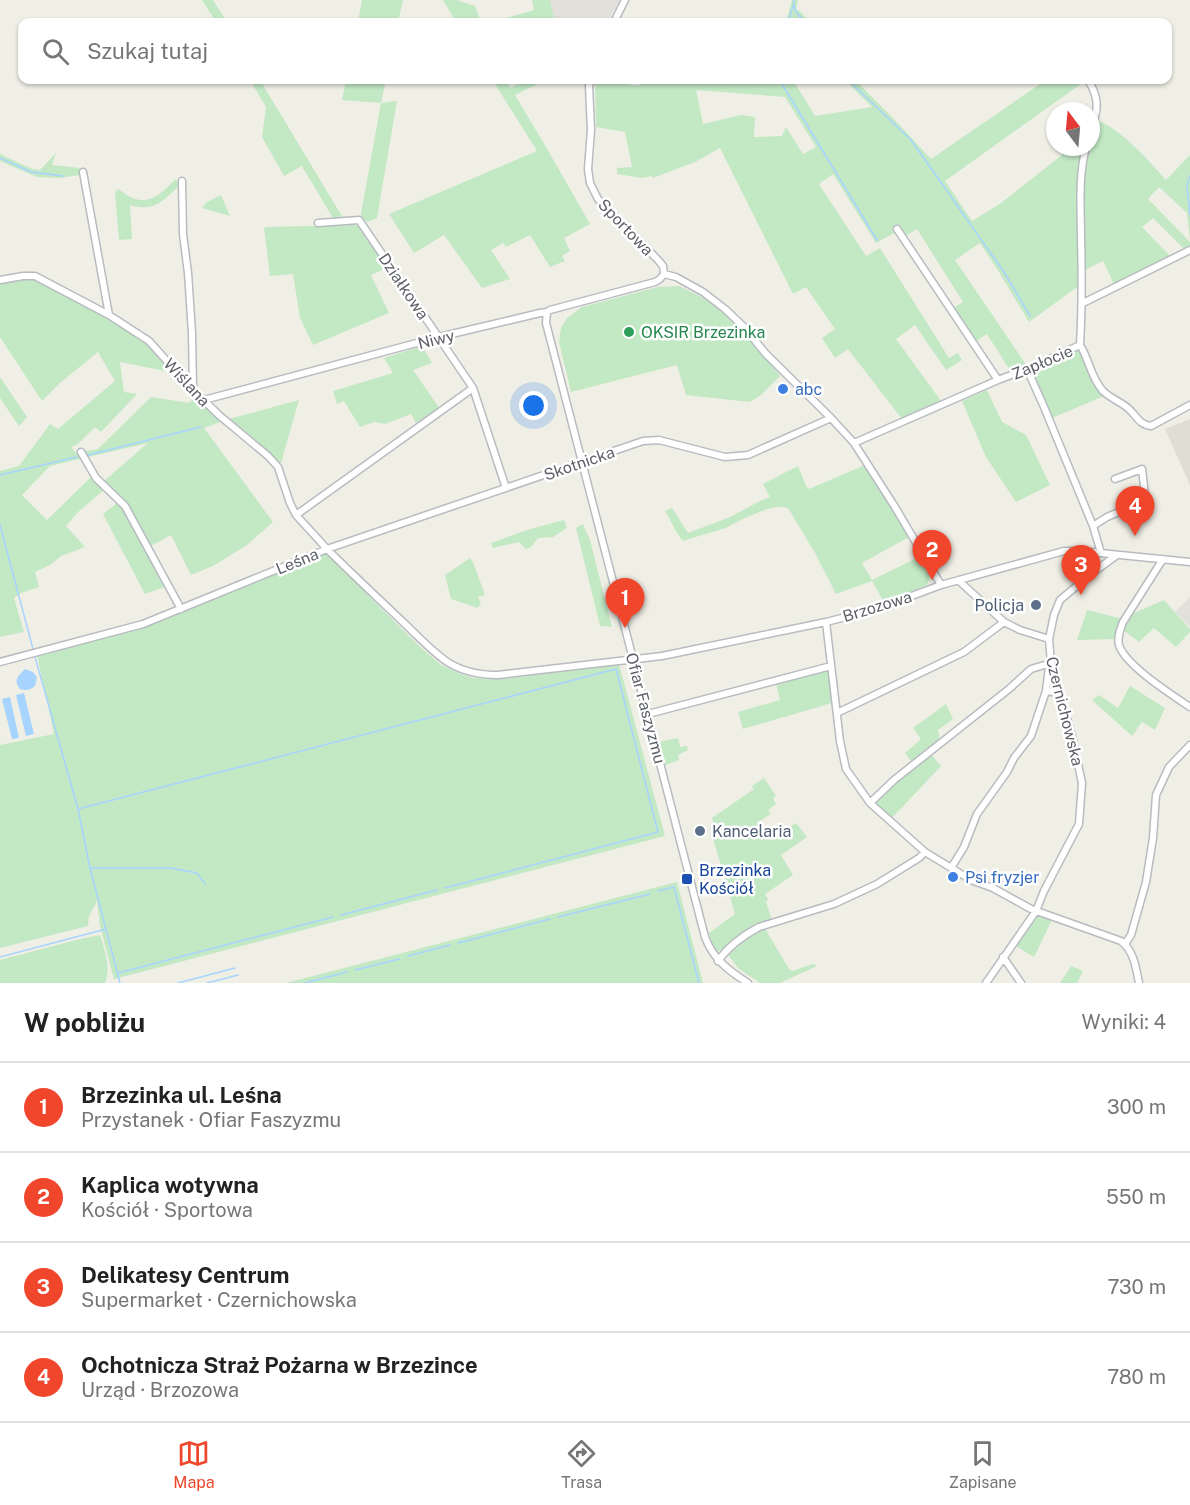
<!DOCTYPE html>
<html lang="pl">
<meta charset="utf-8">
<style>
:root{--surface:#fff;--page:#f2f2f2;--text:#222;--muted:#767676;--line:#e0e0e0;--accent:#f0462c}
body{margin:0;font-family:"Public Sans",sans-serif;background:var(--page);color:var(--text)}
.compass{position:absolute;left:1046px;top:102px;width:54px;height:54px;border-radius:50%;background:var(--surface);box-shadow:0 2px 4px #0004;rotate:344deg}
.you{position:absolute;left:534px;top:406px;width:21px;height:21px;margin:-15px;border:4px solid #fff;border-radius:50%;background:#1a73e8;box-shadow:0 0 0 9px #1a73e833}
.badge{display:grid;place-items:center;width:39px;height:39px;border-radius:50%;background:var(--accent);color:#fff;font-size:20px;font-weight:700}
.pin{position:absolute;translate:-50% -50px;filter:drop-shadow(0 2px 3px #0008)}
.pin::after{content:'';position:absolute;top:32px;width:21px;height:18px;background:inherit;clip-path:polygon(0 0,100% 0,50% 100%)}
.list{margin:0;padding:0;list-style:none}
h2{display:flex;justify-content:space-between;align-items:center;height:78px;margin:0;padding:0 24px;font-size:26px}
h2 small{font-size:20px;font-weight:400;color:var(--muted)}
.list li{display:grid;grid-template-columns:39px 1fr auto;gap:18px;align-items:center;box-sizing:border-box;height:90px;padding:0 24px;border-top:2px solid var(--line)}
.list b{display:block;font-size:22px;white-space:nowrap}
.list p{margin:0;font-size:20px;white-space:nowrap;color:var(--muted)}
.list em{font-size:20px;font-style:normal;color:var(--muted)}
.icon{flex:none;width:33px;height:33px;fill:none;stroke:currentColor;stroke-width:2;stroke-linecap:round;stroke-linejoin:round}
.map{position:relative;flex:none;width:1190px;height:983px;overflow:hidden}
.search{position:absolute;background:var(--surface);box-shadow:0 2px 4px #0004;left:18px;right:18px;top:18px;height:66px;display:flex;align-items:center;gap:15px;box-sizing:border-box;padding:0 21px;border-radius:12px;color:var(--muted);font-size:22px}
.sheet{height:438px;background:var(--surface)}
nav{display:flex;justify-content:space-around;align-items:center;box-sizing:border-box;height:84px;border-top:2px solid var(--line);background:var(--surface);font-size:16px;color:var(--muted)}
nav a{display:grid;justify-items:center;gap:3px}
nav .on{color:var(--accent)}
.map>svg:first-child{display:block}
</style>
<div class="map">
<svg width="1190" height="983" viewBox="0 0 1190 983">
<rect width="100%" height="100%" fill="#f0efe6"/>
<path fill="#e1e0da" d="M550,0H620L607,22H555Z
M1190,597V627L1175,612Z"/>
<path fill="#e0ded4" d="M1190,419V485L1165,429Z"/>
<path fill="#c2e8c4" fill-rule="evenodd" d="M202,0H213L227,22H216Z
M362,0H403L398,22H358Z
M443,0H457L475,6L481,22H456Z
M532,0H550L555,22H492L534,10Z
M792,0H798L796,9L801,12L809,22H786Z
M250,80H260L343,218L334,220L302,166L284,176L262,137L266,107Z
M346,80H386L381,103L397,101L377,218L368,222L360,219L381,103L342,100Z
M495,80H505L511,88L524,80H546L515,95L546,147L590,224L564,238L570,251L562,256L565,261L550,267L530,235L506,247L503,243L491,250L510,279L482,288L444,235L414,253L389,214L537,151L493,81Z
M598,80L640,86L639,82L618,80H793L815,116L872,107L845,80H855L892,117L931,159L1046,80H1085V81L945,181L972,221L1001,203L1072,147H1084L1080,285L1029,322L999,272L980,243L955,260L1027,366L1011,372L987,334L975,342L953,308L963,302L917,229L906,236L901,229L894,225L896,232L876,243L833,174L819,184L866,256L880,248L949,358L958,353L962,360L946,370L915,325L896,339L941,401L902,419L848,349L835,358L822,338L835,329L806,287L793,294L720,148L695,162L653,178L652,176L642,178L617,174V168L632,167L625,132L596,127L595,81ZM696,90L785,97L816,147L803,154L786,127L782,136L754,137L755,117L741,115L703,124Z
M1097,120C1122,130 1148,160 1166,180L1190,155V240L1187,213L1159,187L1148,199L1190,242V246L1184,249L1153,218L1142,227L1170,256L1114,284L1103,261L1085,270L1082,192L1083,166L1089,147H1091V140Z
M56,153L52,165L80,168V175L59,178L37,177L0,161V154L32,169L40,170Z
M176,179L179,186C162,202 154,212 130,205L132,239L119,240L115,193L118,189C123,192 129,197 135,199C153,204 164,190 176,179Z
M221,195L230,216L202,208L207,202Z
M359,225L363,229L389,267L371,275L389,313L313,345L300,318L293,274L270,276L264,227Z
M23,278H35L110,318L146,344L175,373L120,362L124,392L137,394L101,432L95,427L78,444L71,447L76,453L98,449L151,397L189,403L196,396L223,421L204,428L273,522L247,545L213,566L191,575L171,535L149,547L127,506L104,481L148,443L50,466L22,495L47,520L92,476L104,490L77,513L66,526L85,547L61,556L50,565L35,572L39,587L21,593L14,598L24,632L0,637V471L19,466L50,424L58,429L115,381L98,352L60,383L42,401L0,337V282Z
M679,286L714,303L742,329L780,376L761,395L750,402L686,395L677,365L571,392L559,342L561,328L567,318L582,307L658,287Z
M422,346L432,363L413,370L440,409L416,423L411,414L385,424L374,422L360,427L344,401L337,404L333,391L393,373L384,358Z
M1078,350L1081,352L1092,378L1104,396L1052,418L1033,374V370Z
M0,377L27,417L19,426L0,398Z
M987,390L1002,422L1026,435L1050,485L1016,502L986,457L962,401Z
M299,400L281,463L229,419Z
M865,465L909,537L862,563L872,580L921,556L931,574L927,585L884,602L872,581L836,594L815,553L788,508C772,502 741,521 725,528C711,533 697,536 683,541C676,533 671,521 665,511L672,508L688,533L730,517L762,500L770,497L763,484L798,466L806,486L809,489Z
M117,503L124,509L165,587L145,594L103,514Z
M564,520L567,528L553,537L538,538L531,547L526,549L519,542L493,548L491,543L527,530Z
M583,524L590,540L612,627L600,626L576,528Z
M321,555H328L419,646L441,665L461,674L473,678L504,679L619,664L665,836L114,979L100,926L97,901L89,916L88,926L0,948V745L54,734L37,655L140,629Z
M470,558L473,562L485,595L478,597L481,603L478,608L451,599L445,575Z
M1164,600L1190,629V632L1176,647L1154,628L1139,642L1123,630L1130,615Z
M1087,610L1123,619L1116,639L1077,640Z
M828,670L832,703L743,729L738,712L780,700L776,683Z
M1130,686L1165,708L1155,730L1142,722L1132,736L1092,700L1099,695L1118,708Z
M946,704L953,719L938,730L940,741L912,762L905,753L921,739L913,728Z
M678,738L680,747L687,746L688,750L678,755L679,760L665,765L659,742Z
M930,753L941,766L892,818L875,805L876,801L894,783Z
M764,778L776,796L773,798L776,804L768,810L771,814L758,822L767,836L773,833L777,835L796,823L807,837L781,855L793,875L765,894L768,899L766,902L772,920L764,924L725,950L717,951L712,944L709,933L735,914L712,835L716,832L712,818L754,789L752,786Z
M677,882L703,983H286Z
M1037,916H1045L1052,920L1034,957L1016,946L1034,919Z
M764,927L789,969L792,971L813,964L817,966L780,983H760L739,969L728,955L752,935Z
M100,935C105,951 111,968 105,983H0V960L80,939Z
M1071,966L1083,971L1077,983H1060Z"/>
<path fill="#a7d4ff" d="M25,669L33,672L37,677L35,686C30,690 27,691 20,689C13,680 18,676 25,669Z
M24,693L34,734L26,736L16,695Z
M10,697L19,738L12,739L2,699Z"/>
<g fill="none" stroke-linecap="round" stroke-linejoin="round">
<path stroke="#a7d4ff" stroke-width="1.5" d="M794,0C792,9 799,15 804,22
M788,22L793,6
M781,80L782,84L877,240
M848,80L911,140L1004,272L1030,316
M0,158L31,172L63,176
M1190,176L1187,185L1190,215
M88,455L201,427
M0,475L77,457
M0,525L33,649
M35,657L78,809L90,868L120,983
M78,809L616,669L658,832L445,888
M91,868H171L197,873L205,884
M658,891L674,887L699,983
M341,915L437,890
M558,917L650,894
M458,943L550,919
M408,956L450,945
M0,957L106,929
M355,970L399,959
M118,973L333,917
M178,983L235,968
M207,983L238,975
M305,983L347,972"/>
<defs>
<path id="minor" d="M614,22L625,0
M591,80L589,86L591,130L588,169L590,183L598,199L658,260L663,266L664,274
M1088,80C1099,97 1099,110 1091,128
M83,172L109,315
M182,181L183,234L188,273L192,333L193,389
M318,223L359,220L473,388L506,488
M897,229L998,380
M664,274L676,277L703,292L725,309L744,327L766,354L831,418L854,443L895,507L941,585
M0,280L23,276H35L109,315L149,341L193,390L220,416L268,456L278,467L290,503L296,515L327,549L643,441L659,440L725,457L748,455L831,418
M1083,303L1190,250
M547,312L546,323L705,937C713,959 729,971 748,983
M1080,345C1082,309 1082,275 1081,239C1081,207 1078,178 1086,147
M1080,345C1089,359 1091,378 1103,391C1111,399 1122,402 1130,410C1137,417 1140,425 1151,426L1190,405
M1027,369L1044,407L1093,526L1101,553
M204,400L439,337L540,313L547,312L550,310L655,282L660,279L664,274
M854,443L998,380L1027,369L1080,345
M81,452L96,478L125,506L181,609
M296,515L473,388
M1093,526L1107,517L1143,502L1145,495L1142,469L1115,479
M1163,559L1123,622C1120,630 1117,638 1119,645C1125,665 1172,695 1190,707
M1091,573L1095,563L1094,552
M958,580L1004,622L1020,630L1049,639
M826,622L840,741L846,769L870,803L925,852L971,880L993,888L1031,909L1121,941C1134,951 1136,968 1139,983
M0,662L143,624L327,549C352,574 378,598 404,623C418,636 432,652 449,663C464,672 481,675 498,675L662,656L826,622L874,610L941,585L1064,551H1080L1190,562
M1046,691L1049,667L1051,663
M837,713L964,652L1004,622
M648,714L831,666
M870,803L894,780L1009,689L1031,669L1051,663
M951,868L964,847L977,814L1007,772L1014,758L1031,736L1046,691L1060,693
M1125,944L1131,935L1146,882L1153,838L1156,795L1169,767L1190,745
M1003,957L1021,983
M718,961C728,947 744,935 759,927L834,904L877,884L919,858L925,852
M986,983L1036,911L1044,891L1079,824L1082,783L1072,736L1051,663L1049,639L1054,615L1060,600L1091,574L1117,555"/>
</defs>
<use href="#minor" stroke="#b8bbc0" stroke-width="9"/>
<use href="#minor" stroke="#fff" stroke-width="6"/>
</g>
<circle fill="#2e9e5b" stroke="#fff" stroke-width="2" cx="629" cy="332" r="6"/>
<g fill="#3f7fe0" stroke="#fff" stroke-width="2">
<circle cx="783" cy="389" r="6"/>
<circle cx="953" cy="877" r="6"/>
</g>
<g fill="#5c6f8a" stroke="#fff" stroke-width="2">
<circle cx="1036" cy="605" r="6"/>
<circle cx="700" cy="831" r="6"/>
</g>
<rect fill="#1a4fb4" stroke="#fff" stroke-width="2" x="681" y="873" width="12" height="12" rx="3"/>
<g text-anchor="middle" stroke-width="5" stroke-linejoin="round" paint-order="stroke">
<g font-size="16" fill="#5d6167" stroke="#fff">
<text transform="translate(626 227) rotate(46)" y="6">Sportowa</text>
<text transform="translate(404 286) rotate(56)" y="6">Działkowa</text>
<text transform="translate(436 339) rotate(-14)" y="6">Niwy</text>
<text transform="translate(1042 362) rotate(-23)" y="6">Zapłocie</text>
<text transform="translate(187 382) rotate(47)" y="6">Wiślana</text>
<text transform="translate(579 463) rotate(-19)" y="6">Skotnicka</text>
<text transform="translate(297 561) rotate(-22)" y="6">Leśna</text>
<text transform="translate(877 606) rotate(-17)" y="6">Brzozowa</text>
<text transform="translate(646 708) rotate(75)" y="6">Ofiar Faszyzmu</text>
<text transform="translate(1065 711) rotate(76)" y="6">Czernichowska</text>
</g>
<g font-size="16" fill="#27864d" stroke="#fff" text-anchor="start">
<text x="641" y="338">OKSIR Brzezinka</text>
</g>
<g font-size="16" fill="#366cbe" stroke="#fff" text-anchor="start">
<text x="795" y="395">abc</text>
<text x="965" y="883">Psi fryzjer</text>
</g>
<g font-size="16" fill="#4e5e75" stroke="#fff" text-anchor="end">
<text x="1024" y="611">Policja</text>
<text x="712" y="837" text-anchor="start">Kancelaria</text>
</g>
<g font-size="16" fill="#164399" stroke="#fff" text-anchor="start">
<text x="699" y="876">Brzezinka<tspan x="699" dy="18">Kościół</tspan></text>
</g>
</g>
</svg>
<svg class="compass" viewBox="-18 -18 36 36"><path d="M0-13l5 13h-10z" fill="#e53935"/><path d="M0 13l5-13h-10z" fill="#767676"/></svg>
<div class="you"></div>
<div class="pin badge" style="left:625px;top:628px">1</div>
<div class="pin badge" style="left:932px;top:580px">2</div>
<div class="pin badge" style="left:1081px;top:595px">3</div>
<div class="pin badge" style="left:1135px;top:536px">4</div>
<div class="search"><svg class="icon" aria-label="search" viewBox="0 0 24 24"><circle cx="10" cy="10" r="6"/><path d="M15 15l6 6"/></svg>Szukaj tutaj</div>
</div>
<section class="sheet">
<h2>W pobliżu<small>Wyniki: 4</small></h2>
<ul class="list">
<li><span class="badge">1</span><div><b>Brzezinka ul. Leśna</b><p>Przystanek · Ofiar Faszyzmu</p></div><em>300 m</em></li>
<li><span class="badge">2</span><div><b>Kaplica wotywna</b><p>Kościół · Sportowa</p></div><em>550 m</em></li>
<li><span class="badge">3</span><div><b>Delikatesy Centrum</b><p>Supermarket · Czernichowska</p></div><em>730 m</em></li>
<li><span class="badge">4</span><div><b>Ochotnicza Straż Pożarna w Brzezince</b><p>Urząd · Brzozowa</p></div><em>780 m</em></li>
</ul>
</section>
<nav>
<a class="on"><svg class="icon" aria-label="map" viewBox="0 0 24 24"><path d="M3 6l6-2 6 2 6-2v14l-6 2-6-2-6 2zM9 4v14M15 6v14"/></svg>Mapa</a>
<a><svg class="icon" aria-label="directions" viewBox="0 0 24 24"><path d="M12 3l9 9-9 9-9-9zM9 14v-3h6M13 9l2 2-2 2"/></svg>Trasa</a>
<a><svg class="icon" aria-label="saved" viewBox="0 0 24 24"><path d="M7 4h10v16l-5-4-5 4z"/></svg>Zapisane</a>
</nav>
